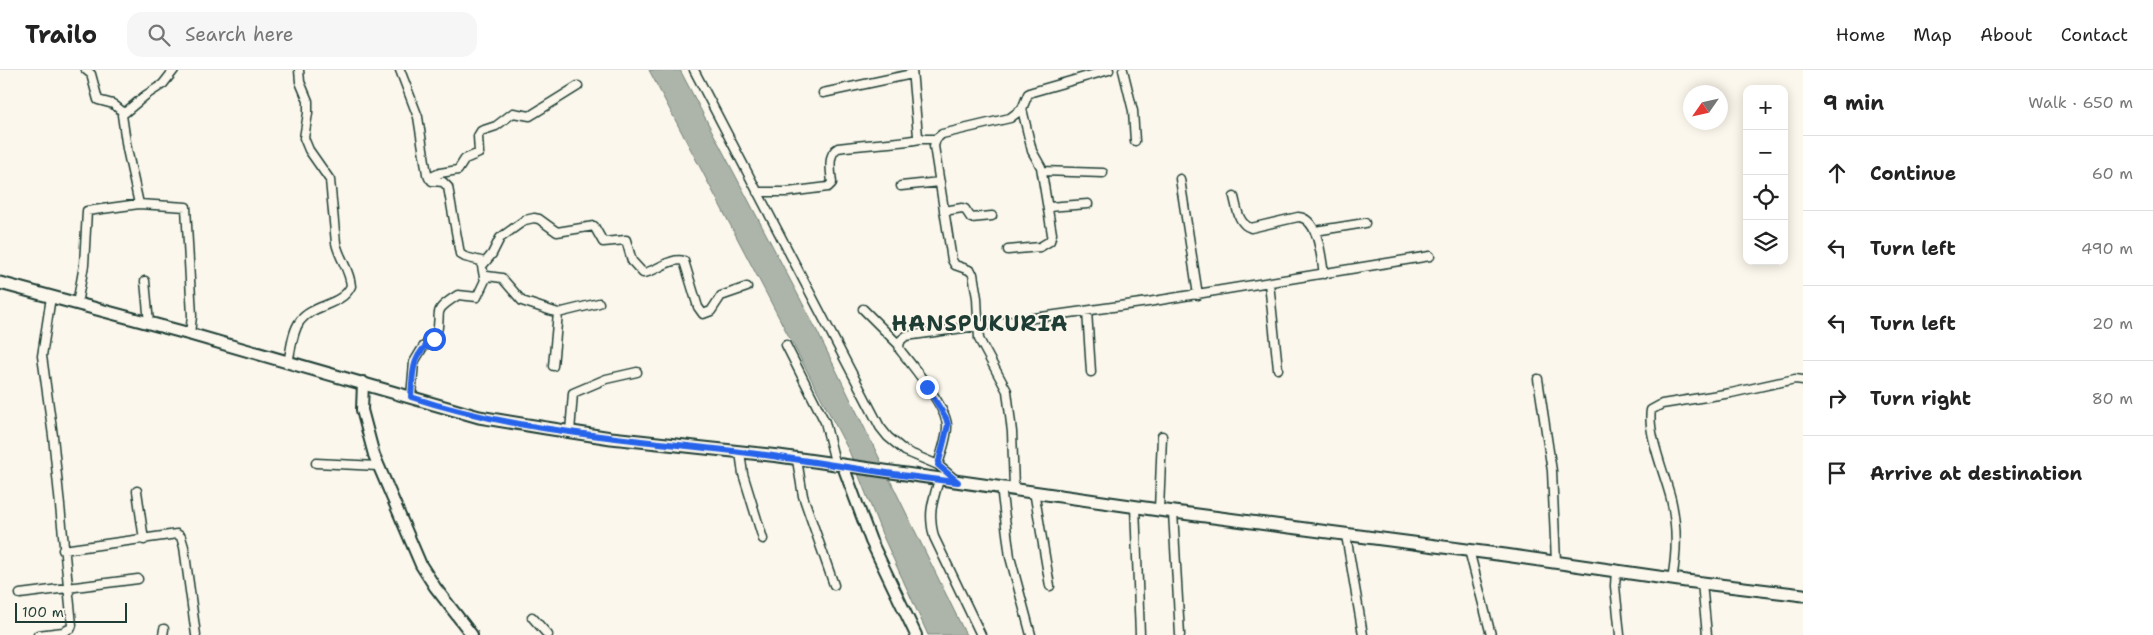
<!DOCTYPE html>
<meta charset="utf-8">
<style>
:root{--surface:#fff;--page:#f6f6f6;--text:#222;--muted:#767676;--line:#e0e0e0}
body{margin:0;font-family:"Shantell Sans",sans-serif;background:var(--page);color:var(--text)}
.controls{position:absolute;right:15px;top:15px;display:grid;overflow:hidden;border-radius:10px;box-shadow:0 2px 12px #0003}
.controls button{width:45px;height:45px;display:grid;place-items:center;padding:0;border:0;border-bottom:1px solid var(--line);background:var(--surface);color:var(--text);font:25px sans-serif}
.compass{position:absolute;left:1683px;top:15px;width:45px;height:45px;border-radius:50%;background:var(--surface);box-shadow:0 2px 12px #0003;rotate:236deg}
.scale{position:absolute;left:15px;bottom:12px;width:112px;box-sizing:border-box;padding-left:5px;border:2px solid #1f3d34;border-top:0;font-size:14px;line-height:18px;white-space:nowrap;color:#1f3d34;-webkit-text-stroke:4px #fbf7ec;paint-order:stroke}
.stop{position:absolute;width:15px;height:15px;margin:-11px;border:4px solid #2563eb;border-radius:50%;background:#fff}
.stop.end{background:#2563eb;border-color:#fff;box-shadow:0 1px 5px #0008}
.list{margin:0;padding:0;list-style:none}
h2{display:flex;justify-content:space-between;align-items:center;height:65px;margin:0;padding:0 20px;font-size:21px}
h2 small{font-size:16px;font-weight:400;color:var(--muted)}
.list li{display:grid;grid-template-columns:32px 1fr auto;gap:15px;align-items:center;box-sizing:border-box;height:75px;padding:0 20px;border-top:1px solid var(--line)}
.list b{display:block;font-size:19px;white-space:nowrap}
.list em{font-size:16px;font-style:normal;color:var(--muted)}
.icon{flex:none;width:28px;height:28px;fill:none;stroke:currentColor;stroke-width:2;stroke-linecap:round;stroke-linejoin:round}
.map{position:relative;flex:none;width:1803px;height:565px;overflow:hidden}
header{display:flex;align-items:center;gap:30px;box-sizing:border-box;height:70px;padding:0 25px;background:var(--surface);border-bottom:1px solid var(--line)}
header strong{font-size:24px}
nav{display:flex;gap:28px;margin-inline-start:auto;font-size:18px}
.search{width:350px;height:45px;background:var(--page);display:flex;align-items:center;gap:12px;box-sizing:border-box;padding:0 18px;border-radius:15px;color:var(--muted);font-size:19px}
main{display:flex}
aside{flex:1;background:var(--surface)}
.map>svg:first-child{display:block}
</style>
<header>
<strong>Trailo</strong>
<div class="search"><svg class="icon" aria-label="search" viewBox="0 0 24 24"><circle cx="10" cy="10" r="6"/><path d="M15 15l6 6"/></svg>Search here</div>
<nav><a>Home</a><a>Map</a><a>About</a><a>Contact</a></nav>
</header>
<main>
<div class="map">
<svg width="1803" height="565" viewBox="0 0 1803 565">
<rect width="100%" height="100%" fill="#fbf7ec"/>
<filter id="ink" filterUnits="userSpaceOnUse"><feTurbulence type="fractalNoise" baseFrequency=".02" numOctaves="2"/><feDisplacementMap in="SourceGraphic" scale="10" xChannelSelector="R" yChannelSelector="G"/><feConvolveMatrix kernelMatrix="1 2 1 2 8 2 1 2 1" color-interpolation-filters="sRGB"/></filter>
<g filter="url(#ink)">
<path fill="#adb4aa" stroke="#74847b" d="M649,0H680L817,261L966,565H928L882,464L849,381Z"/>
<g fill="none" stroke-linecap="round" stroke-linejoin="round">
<defs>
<path id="minor" d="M86,0L91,4L98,30L113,34L123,42
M400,0L418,47L427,104L432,111L443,112L448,117L460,184L465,187L485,192
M694,0L880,357L888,367L905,381L938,395L957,411
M912,0L918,66L923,69H936
M1123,0L1133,41L1135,71
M823,23L912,4
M1042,101L1103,103
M429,108L440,103L458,100L465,89L479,83L478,66L481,61L496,56L513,43L530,46L533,44L578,16
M1180,109L1198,225
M901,116L940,112
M757,122H788L828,117L832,113C831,102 827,84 838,78C865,74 893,74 920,69
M1234,127C1237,138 1238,154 1251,158L1298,147C1319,148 1321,188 1324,204
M139,134L127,79L122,45L146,25L163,14L174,0
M1048,137L1088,134
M944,141L962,138L965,139L971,148L992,146
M1315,161L1365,153
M1008,180L1040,177L1050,171L1052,164L1041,97L1032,81L1022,39
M484,207L482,196L492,184L500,168L525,150L534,148L539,149L557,162L594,156L603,172L626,170L632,191L643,203C656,202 670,187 684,191L698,237L703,244L711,241L721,226L747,217
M145,211L149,253
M1269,213L1278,299
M77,234L84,195L87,141L139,134L186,137L192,246L190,264
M863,239L899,275
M1087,241L1091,302
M786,275L825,352L836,396
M288,293C291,280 292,262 300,251C313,234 342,236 351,216C350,200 339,188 336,173L330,110L309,80L304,68L308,43V31L300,12L299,0
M553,296L558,243
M1538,309L1552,401L1556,492
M411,327L414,292L423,277L436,266C444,240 428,244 458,225L477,227L487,206L502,208L522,231L558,243L599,233
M570,362L573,323L606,309L637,302
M740,382L743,404L763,469
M797,390L803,426L834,515
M316,393L378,396
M938,395C941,383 947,369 947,357C948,339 912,295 900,280L899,275L901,270L906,266L1148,232L1430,186
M939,410C932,433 928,444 934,467L981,565
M1001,417L1010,487L1031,565
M1014,418L1012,362L1007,321L979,269L977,228L973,204L969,200L955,195L952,190L934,76L936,69L942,64L1010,48L1022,39L1028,24L1032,22L1109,0
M137,421L144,470
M1034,421L1050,516
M1135,436L1140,565
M1159,440L1162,366
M1173,442L1180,565
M1346,465L1363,565
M63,480L177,464L181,467L184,477L196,565
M1469,480L1491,565
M1616,500L1615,516L1620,565
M1672,509C1677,483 1677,455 1671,429C1665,405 1647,363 1651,340L1662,334L1731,323L1795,309L1803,310
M1702,513L1707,565
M20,524L138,509
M532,547L548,565
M38,565L63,562L71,558L72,555L53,366L42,286L51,227
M163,565L164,559"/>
<path id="tertiary" d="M363,312L362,340L374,385L421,495L435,517L472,565
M843,396L871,471L916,565"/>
<path id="secondary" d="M0,213L190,264L479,347L546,358L611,368L779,386L1159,440L1505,485L1686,511L1803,525"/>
</defs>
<use href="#minor" stroke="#1f3d34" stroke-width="11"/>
<use href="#tertiary" stroke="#1f3d34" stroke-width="14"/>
<use href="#secondary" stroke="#1f3d34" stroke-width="15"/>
<use href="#minor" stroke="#fbf7ec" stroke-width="8"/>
<use href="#tertiary" stroke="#fbf7ec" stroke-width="10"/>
<use href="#secondary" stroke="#fbf7ec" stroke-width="11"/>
</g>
</g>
<g fill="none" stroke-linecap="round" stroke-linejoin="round" filter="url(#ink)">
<path stroke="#2563eb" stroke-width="6" d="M434,269C411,286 413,301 411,327C517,362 630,369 740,382C813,390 885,405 958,412L938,395L948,355L946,348L927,317"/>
</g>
<g text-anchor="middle" stroke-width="4" stroke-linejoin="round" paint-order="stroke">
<g font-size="22" font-weight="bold" letter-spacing="1" fill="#1f3d34" stroke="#fbf7ec">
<text x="980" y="261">HANSPUKURIA</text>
</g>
</g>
</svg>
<div class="controls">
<button>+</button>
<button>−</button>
<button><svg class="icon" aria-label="locate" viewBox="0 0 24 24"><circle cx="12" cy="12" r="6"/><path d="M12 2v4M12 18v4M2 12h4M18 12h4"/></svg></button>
<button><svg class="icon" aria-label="layers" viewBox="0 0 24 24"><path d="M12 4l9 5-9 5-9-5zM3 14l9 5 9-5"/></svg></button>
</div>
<svg class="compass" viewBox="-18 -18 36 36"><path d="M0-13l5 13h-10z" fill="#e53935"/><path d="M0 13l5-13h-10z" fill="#767676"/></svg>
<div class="scale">100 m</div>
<div class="stop" style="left:434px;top:269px"></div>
<div class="stop end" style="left:927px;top:317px"></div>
</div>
<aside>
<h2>9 min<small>Walk · 650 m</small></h2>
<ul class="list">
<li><svg class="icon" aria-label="ahead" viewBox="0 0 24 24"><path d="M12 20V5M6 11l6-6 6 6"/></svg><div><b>Continue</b></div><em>60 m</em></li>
<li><svg class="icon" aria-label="left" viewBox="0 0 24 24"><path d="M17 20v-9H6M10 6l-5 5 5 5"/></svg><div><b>Turn left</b></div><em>490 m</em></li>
<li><svg class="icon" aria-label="left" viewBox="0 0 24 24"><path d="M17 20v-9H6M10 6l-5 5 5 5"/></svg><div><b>Turn left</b></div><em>20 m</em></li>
<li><svg class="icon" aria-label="right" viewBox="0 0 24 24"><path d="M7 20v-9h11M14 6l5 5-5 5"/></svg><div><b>Turn right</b></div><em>80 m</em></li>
<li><svg class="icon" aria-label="arrive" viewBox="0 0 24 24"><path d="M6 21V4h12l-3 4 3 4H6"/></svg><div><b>Arrive at destination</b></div></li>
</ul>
</aside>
</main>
